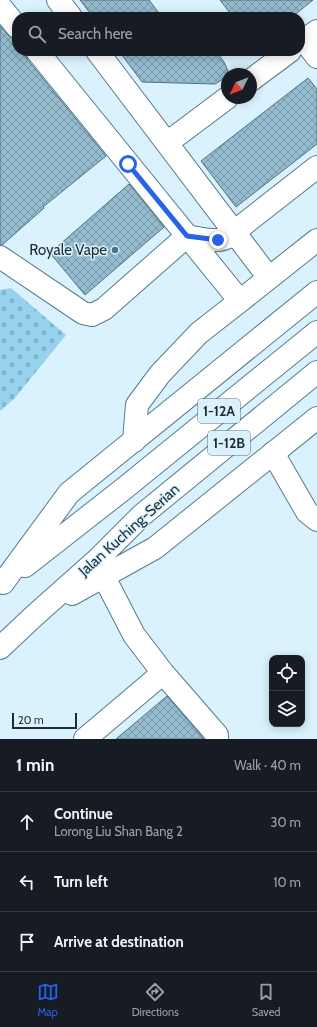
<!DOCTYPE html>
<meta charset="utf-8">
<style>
:root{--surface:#171b24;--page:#20242c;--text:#f1f3f6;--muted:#9ea1a6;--line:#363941;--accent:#2563eb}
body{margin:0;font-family:Cabin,sans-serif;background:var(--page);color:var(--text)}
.controls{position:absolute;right:12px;bottom:12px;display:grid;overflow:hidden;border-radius:8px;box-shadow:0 2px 10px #0003}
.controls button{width:36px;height:36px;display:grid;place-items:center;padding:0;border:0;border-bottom:1px solid var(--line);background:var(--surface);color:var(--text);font:20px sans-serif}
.compass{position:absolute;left:221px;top:68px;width:36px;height:36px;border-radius:50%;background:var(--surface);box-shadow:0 2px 10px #0003;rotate:227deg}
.scale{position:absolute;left:12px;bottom:10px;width:65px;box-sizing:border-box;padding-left:4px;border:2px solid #1d2d35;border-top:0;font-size:11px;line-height:14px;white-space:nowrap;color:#1d2d35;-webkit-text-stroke:3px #daf2fe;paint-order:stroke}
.stop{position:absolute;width:12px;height:12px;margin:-9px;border:3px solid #2563eb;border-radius:50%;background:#fff}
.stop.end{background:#2563eb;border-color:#fff;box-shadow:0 1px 4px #0008}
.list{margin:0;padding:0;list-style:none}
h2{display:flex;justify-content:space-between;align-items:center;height:52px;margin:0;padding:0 16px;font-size:17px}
h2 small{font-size:13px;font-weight:400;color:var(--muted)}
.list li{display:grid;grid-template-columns:26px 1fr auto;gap:12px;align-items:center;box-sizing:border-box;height:60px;padding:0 16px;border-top:1px solid var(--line)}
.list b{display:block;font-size:15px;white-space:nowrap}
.list p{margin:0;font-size:13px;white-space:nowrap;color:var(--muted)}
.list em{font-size:13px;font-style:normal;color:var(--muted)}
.icon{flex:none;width:22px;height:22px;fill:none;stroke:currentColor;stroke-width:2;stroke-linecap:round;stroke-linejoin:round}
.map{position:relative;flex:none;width:317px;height:739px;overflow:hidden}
.search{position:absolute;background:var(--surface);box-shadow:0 2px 10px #0003;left:12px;right:12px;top:12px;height:44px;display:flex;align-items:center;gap:10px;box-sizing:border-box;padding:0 14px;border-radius:16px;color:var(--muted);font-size:15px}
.sheet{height:232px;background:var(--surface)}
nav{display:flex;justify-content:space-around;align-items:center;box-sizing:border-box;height:56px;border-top:1px solid var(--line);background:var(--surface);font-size:11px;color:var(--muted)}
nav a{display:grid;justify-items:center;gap:2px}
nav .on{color:var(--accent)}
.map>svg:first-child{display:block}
</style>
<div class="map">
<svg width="317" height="739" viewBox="0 0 317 739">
<defs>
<pattern id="cemetery-stones" width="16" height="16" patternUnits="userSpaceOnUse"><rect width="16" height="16" fill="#96d2ee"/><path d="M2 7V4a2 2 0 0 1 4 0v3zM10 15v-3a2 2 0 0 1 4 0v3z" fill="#81b5cd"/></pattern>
<pattern id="building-cross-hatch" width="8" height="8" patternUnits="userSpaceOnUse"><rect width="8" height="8" fill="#94bbce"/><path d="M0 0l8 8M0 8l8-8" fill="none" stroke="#7898a8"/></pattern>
</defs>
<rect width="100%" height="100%" fill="#daf2fe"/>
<path fill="url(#cemetery-stones)" d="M11,288L66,335L14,399L0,411V290Z"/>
<path fill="url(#building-cross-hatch)" stroke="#4e7384" d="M80,0H149L162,17H93Z
M220,0H313L292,17H233Z
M0,26L8,35L12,38L17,39V51H25V53L27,59L106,156L43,207L44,208L2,245H0Z
M119,51H216L224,62L228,71L223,79L215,84L142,82Z
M308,78L317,89V144L236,207L201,161Z
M129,184L164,227L85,295L50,253Z
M167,696L204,739H116Z"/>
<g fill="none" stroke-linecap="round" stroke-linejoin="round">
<defs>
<path id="minor" d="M58,0L71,17
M0,6L17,27
M304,40L317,57
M300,43L317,31
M37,51L240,301
M97,51L269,278
M251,80L290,51
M167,143L227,98
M187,236C199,238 215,243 226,238C229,236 232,234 234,232L317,167
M0,257L83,313L92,315L104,309L187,236
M134,441L137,405L160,374L199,333L240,301L317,240
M273,453L307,512L317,520
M104,577L134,635L163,673L217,735V739
M85,739L163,673"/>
<path id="highway" d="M25,566L121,491L317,332
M3,583L69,493L317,292
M72,594L155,548L317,418
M0,648L34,616L97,560L142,515L317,372"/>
</defs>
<use href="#minor" stroke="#567b8c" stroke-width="24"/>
<use href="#highway" stroke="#567b8c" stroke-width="24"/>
<use href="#minor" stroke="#fff" stroke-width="22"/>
<use href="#highway" stroke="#fff" stroke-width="22"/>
</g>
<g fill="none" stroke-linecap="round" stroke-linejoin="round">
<path stroke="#2563eb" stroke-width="5" d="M128,164L187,236L218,240"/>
</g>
<circle fill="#3e7790" stroke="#daf2fe" stroke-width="1.5" cx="115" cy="250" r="4"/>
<g text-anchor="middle" stroke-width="3" stroke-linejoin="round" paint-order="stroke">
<g fill="#daf2fe" stroke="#566871" stroke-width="1">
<rect x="198" y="399" width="42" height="24" rx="3"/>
<rect x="208" y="431" width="42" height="24" rx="3"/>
</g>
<g font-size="14" font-weight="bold" fill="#1d2d35">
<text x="219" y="416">1-12A</text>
<text x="229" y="448">1-12B</text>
</g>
<g font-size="15" fill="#1d2d35" stroke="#daf2fe" text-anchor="end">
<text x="107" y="255">Royale Vape</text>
</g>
<g font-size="15" fill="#1d2d35" stroke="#daf2fe">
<text transform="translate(129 530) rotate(-42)" y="5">Jalan Kuching-Serian</text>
</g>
</g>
</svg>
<div class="controls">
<button><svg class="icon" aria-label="locate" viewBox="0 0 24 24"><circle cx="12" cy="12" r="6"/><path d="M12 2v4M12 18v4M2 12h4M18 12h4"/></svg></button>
<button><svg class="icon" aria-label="layers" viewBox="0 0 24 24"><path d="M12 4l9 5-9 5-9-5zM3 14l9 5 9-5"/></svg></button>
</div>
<svg class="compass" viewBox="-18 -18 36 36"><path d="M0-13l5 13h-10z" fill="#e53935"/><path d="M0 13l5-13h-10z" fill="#9ea1a6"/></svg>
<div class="scale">20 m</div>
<div class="stop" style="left:128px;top:164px"></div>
<div class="stop end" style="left:218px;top:240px"></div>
<div class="search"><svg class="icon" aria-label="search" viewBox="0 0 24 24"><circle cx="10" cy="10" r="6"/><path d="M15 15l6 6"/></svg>Search here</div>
</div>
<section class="sheet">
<h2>1 min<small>Walk · 40 m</small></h2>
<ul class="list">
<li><svg class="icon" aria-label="ahead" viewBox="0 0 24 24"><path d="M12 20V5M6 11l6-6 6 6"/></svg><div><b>Continue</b><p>Lorong Liu Shan Bang 2</p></div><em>30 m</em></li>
<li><svg class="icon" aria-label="left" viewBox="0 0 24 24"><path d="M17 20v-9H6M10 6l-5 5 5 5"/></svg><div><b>Turn left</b></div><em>10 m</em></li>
<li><svg class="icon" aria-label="arrive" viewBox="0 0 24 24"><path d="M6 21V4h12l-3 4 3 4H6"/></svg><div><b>Arrive at destination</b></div></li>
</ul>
</section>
<nav>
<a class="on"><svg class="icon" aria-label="map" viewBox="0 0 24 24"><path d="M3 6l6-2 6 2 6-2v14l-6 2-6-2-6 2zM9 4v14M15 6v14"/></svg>Map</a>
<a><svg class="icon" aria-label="directions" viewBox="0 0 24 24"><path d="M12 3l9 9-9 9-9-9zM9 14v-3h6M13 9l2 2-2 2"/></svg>Directions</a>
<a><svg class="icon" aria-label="saved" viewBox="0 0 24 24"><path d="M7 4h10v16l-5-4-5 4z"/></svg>Saved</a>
</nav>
